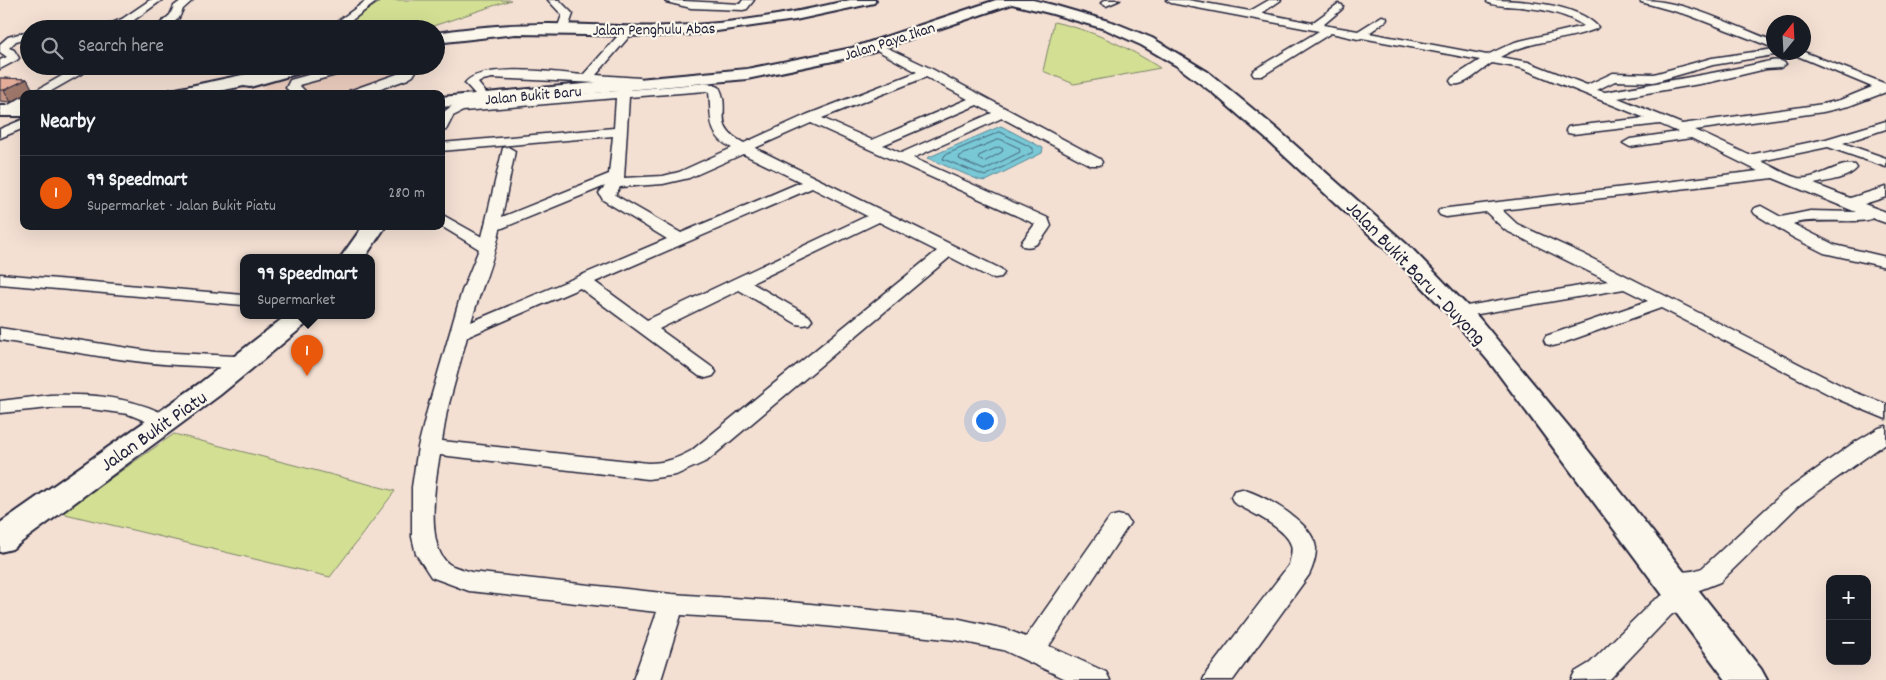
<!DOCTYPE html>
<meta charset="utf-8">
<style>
:root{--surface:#171b24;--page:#20242c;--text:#f1f3f6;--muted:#9ea1a6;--line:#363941;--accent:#ea580c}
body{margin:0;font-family:Dekko,sans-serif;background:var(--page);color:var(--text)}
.controls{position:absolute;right:15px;bottom:15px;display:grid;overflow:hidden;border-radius:10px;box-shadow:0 5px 20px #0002}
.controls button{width:45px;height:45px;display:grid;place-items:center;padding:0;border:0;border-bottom:1px solid var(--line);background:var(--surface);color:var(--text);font:25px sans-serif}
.compass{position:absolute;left:1766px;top:15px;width:45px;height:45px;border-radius:50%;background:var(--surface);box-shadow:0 5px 20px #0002;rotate:18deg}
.you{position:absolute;left:984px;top:420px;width:18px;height:18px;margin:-12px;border:4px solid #fff;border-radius:50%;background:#1a73e8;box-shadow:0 0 0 8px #1a73e833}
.badge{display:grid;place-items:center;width:32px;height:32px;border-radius:50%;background:var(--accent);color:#fff;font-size:16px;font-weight:700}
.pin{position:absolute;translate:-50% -41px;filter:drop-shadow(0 1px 2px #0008)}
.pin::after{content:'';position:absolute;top:26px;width:18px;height:15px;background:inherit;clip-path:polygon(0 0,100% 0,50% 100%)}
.popup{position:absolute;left:240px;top:254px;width:135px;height:65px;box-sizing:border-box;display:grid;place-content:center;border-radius:10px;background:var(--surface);filter:drop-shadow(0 1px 4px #0005);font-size:16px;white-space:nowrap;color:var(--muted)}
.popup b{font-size:19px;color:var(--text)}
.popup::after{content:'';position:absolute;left:50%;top:100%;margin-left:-10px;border:10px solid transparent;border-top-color:var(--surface)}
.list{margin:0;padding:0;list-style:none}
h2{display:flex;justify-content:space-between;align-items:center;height:65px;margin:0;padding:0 20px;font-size:21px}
h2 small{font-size:16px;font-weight:400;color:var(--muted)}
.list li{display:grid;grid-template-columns:32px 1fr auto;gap:15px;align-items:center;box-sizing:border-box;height:75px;padding:0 20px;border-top:1px solid var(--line)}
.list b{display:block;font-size:19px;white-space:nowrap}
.list p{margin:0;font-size:16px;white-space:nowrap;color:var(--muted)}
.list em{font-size:16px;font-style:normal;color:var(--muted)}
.icon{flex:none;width:28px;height:28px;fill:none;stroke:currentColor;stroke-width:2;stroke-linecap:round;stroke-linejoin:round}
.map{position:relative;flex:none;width:1886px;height:680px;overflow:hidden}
.search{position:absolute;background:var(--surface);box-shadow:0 5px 20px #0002;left:20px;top:20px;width:425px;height:55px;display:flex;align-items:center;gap:12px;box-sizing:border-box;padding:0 18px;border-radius:28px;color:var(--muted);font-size:19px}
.panel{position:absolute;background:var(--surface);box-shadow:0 5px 20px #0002;left:20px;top:90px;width:425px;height:140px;border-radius:10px}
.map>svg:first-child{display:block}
</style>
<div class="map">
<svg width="1886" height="680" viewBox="0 0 1886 680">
<rect width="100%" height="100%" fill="#f4e0d3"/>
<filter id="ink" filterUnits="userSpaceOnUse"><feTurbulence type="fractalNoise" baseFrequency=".02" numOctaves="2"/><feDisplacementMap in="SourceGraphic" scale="10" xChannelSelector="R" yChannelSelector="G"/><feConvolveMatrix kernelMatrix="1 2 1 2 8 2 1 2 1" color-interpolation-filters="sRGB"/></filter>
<g filter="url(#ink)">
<path fill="#efd0c1" d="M328,66H415L359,94H261L262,90L268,82Z"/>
<path fill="#d3e093" stroke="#7a8167" d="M383,0H511L424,29H339Z
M1054,22C1092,30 1128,47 1160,68L1074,84L1043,71Z
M174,434L395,491L330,577L61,513Z"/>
<path fill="#79c8d6" stroke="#568698" d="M1001,126L1043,148L1042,153L986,181L979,180L927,158Z"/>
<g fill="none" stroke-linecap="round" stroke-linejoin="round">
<path stroke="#456479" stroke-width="1" d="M1000,132L1033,148V152L985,176L943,159L945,155Z
M1000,139L1019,148L1020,152L984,170L959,159L960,156Z
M999,147L1003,149L1002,152L984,162L978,159L979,156Z"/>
<defs>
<path id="minor" d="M150,0H162L130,23L114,29H98L122,19Z
M182,0H193L183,9L179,18L166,29H154L170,15L174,6Z
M367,0H379L340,29H327Z
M548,0H559L573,14L567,31L563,32L557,29L562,15Z
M665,0L740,4L743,0H754L747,9L743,10L691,8L666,2Z
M1105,0H1120L1106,6L1101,3Z
M1166,0H1188L1250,11L1269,0H1281L1262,13L1312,23L1338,4L1342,5L1343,7L1342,9L1323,25L1358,31L1382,16L1386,17L1387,19L1386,21L1369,33L1487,55L1515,42L1584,26C1568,15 1547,10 1528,8C1519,6 1492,7 1487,2L1488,0C1518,0 1577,3 1598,27L1596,29C1565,41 1529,40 1500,57L1528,62L1587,85L1613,73L1654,74L1712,58L1774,49V52H1779L1774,55L1713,65L1654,82L1615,81L1597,90L1605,92C1655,83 1706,75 1757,64C1765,62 1780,57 1786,64L1780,68L1766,69L1711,82L1618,98L1682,124L1823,104L1840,100L1872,87L1788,52H1804L1886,84V92L1849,106L1823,112L1695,130L1749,155L1826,139L1886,121V129L1843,143L1886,158V167L1828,147L1761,161C1772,166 1786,175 1798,178C1816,181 1839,161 1855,165L1857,168C1848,179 1827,181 1814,184L1850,198L1886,187V197L1864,204L1886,212V223L1872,218C1865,225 1810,217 1793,224L1835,245L1886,257V267L1824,253L1794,238L1755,214L1753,211L1755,208L1761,206L1781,217L1810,211L1856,212L1773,178L1502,210L1517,224L1583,254L1854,392L1886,404V419L1840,400L1661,308L1560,344L1553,346L1546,344L1544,340L1546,336L1648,301L1624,289L1461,317L1455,316L1452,312L1455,308L1461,307L1608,281L1505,230L1486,212L1446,217L1440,215L1438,212L1440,209L1758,171L1691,138L1630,147L1623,143L1630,139L1678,132L1660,124L1573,134L1568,133L1566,130L1568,127L1573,126L1645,118L1521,68L1492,63C1481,70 1465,87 1452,84L1450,81L1452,78L1480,60L1362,38L1358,39L1331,33L1262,76H1254L1252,73L1254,70L1319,31L1171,3Z
M1640,0C1686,0 1731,25 1774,41V48L1688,15L1641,2Z
M58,26H88L93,29H53Z
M628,28L634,31L596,75L640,78L642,81L640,84H630V90L708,83L719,87C732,111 710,126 744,143L806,115L917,72L873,48L871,46L873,44L877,43L932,69L1100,159L1102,162L1100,165H1090L1002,118L913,158L1048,218L1051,226C1044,236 1037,250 1023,246L1021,243L1035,224L811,123L755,148L1001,269L1004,273L1001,277L995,278L989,277L950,257L707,461L676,475L648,479L440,455C435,480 425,547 449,564C455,568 464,569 471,572L672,594L779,601L955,618L1005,629L1026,637L1110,517L1118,515L1126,517L1130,523L1049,646L1106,672L1110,680H1068L1003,650L955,640L779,621L681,615L661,680H633L657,612L469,591L431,577L416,554L412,537V487L418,447L427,411L462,291L479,249L441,226V214L482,237L503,148L508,147L515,151L502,217L609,174L613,136L441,151V143L614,128L616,98L463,111L453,116L446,130L441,131V114L453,105L476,102L474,99L475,94L465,83C481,62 557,73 583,75L624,29ZM926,77L968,99L872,140L822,118ZM492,78L618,84L617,91L485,101L487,94L478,83L483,80ZM706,91L709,92C712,117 706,135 732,148L679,172L663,176L624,178L629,97ZM977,105L992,113L901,153L883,145ZM743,154L801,182L681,233L615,195L620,187L663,184L689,178ZM605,186L599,193L603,200L667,239L471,322C480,291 494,261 500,229ZM812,188L867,216L647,320L595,282ZM879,222L937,251L691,451C676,459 665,463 648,463L442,441L447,411L467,337L580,288L699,376L706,378L713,376L716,372L713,368L659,329L739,290L797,324L803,325L809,324L812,320L809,316L752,283Z
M29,31V38L16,41L9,48L14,50L19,58L17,60L0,69V60L7,57L0,52V44L8,37Z
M79,66H95L46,94H30Z
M264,66H276L272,72L271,79L267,80L261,76L260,72Z
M340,66H360L358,69L299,85L308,94H293L286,88L290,80Z
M407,66H419L413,76L408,79L366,94H347L349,91L400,73Z
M24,96V105L13,110L7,106Z
M24,119V128L0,138V129Z
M0,274L243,295V305L0,284Z
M0,328L154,352L254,357L257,361L254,365C236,370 215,367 197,366C131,364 65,350 0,340Z
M50,395C88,394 125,396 160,412C166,415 172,416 175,422L172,427L165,429L128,414L83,408H50L0,413V401Z
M1886,426V443L1799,505L1720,582L1697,591H1686L1693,593L1697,600L1693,607L1678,611L1671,615L1610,679L1571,680L1575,672L1590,663L1653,601L1663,595L1681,591H1670L1661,588L1658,581L1661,574C1675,570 1689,574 1702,568L1783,493L1852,444L1879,428Z
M1242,489C1265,496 1313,522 1316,548C1316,557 1313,567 1309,575L1233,680H1203L1207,672L1289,565C1290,559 1293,552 1291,545C1286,528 1249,511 1234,503L1231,497L1234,491Z"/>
<path id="secondary" d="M850,0H876L874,3L795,20L696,34L658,36L516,34L436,43V33C474,27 511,24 549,24C590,24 630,28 671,26C731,24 792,14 850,0Z
M996,0H1033L1053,5L1115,23L1152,38L1208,72L1277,129L1412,249L1479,318L1575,434L1761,669L1767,680H1726L1491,364L1451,317L1396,259L1264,137L1213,93L1177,66L1141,45L1105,29L1049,13L1012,4L862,55L747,79L441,107V97L747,69L852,48Z
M285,66H312L310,70L250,87L244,86L204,94H167L170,90L176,89Z
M0,106H24V116H0Z
M363,226H386L365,257H341Z
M287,315H315L311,320L220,395L12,549L0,552V523L200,383Z"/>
</defs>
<use href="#minor" stroke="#22223b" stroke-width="3"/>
<use href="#secondary" stroke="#22223b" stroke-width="4"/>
<use href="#minor" fill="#fbf7ec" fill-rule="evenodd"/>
<use href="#secondary" fill="#fbf7ec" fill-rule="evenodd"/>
</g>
<path fill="#c29483" stroke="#22223b" d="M0,78L27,79L33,90L24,94V95L11,102L0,101Z"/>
<path fill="#9e786a" stroke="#22223b" d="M27,79L33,90L26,94H24V95L11,102L4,90Z"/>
<path fill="#e2ac98" stroke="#22223b" d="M0,78L27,79L4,90H0Z"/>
</g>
<g text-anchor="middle" stroke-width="4.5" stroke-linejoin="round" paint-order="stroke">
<g font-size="16" fill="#22223b" stroke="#fbf7ec">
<text transform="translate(654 28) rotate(-1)" y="6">Jalan Penghulu Abas</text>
<text transform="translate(889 40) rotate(-18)" y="6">Jalan Paya Ikan</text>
<text transform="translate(533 94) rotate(-5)" y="6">Jalan Bukit Baru</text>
</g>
<g font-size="20" fill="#22223b" stroke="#fbf7ec">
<text transform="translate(1417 272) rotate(46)" y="7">Jalan Bukit Baru - Duyong</text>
<text transform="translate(153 430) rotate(-35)" y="7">Jalan Bukit Piatu</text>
</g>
</g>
</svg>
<div class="controls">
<button>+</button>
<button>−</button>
</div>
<svg class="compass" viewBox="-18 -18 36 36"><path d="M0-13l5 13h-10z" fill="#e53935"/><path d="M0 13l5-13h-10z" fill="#9ea1a6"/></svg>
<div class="you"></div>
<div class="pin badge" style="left:307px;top:376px">1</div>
<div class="popup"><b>99 Speedmart</b>Supermarket</div>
<div class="search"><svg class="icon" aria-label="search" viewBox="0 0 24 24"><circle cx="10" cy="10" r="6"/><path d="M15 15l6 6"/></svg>Search here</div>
<section class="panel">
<h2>Nearby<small></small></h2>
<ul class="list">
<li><span class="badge">1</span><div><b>99 Speedmart</b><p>Supermarket · Jalan Bukit Piatu</p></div><em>280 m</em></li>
</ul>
</section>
</div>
